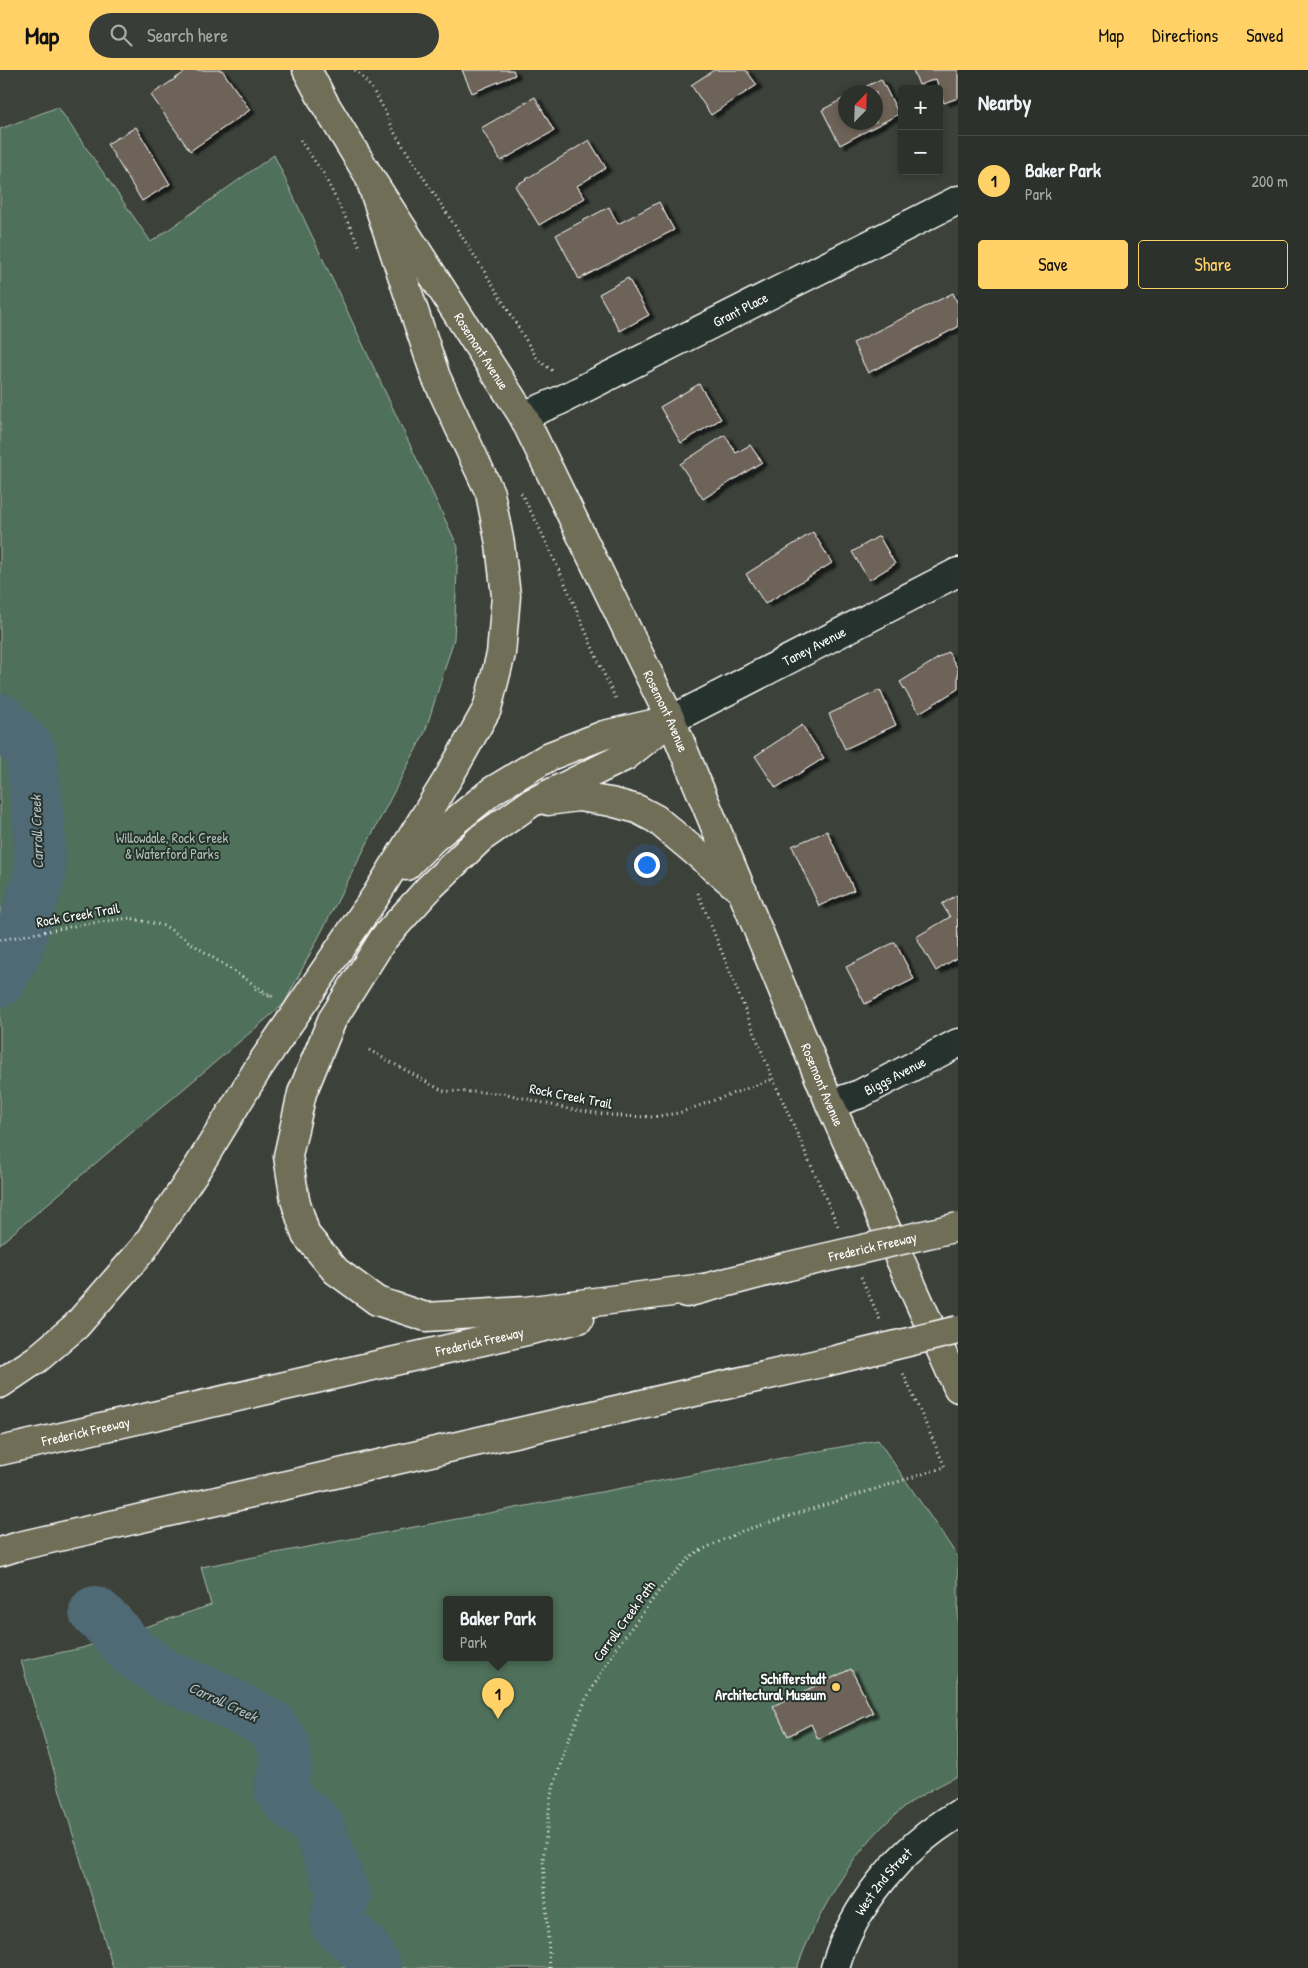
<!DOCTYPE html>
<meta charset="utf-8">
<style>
:root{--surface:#2d312c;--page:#393d38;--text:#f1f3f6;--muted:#a7a9a9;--line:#484c48;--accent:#ffd166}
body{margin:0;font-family:"Patrick Hand",sans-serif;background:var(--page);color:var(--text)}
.controls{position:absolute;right:15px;top:15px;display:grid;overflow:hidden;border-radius:5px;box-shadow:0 2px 8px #0003}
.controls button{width:45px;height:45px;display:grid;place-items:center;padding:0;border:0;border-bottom:1px solid var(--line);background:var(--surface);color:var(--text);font:25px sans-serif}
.compass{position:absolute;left:838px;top:15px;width:45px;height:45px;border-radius:50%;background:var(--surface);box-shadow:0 2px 8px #0003;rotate:23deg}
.you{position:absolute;left:646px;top:794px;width:18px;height:18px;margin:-12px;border:4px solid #fff;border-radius:50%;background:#1a73e8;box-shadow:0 0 0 8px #1a73e833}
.badge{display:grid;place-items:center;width:32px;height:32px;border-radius:50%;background:var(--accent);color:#111;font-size:16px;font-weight:700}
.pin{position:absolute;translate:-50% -41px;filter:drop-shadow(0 1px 2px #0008)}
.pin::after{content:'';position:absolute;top:26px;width:18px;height:15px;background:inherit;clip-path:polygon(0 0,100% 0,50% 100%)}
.popup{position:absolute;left:443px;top:1526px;width:110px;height:65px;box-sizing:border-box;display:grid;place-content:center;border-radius:5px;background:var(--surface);filter:drop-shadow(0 1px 4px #0005);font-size:16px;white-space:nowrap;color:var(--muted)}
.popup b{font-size:19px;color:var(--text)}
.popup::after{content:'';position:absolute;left:50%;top:100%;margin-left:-10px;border:10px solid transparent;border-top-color:var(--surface)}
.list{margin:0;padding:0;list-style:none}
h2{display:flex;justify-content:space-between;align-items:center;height:65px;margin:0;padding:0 20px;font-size:21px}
h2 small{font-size:16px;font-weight:400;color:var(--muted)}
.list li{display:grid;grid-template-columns:32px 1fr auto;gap:15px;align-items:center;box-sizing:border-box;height:90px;padding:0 20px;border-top:1px solid var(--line)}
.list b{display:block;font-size:19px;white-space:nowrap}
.list p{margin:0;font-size:16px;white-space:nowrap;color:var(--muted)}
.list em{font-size:16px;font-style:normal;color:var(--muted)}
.actions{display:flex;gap:10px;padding:15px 20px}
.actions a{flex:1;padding:11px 0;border:1px solid var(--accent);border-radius:5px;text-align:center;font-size:18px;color:var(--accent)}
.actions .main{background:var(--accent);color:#111}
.icon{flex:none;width:28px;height:28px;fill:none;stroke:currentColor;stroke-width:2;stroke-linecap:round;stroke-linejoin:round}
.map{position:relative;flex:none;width:958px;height:1898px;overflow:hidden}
header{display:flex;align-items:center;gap:30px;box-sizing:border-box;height:70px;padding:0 25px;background:var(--accent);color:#111}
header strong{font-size:24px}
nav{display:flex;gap:28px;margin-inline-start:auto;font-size:18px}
.search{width:350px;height:45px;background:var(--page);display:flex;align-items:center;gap:12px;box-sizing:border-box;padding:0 18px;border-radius:28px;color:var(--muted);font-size:19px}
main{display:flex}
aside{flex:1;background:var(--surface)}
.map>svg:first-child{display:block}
</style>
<header>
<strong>Map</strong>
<div class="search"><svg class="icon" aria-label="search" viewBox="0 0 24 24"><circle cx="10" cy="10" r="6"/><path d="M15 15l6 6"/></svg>Search here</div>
<nav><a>Map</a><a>Directions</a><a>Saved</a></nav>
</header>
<main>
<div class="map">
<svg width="958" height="1898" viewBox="0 0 958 1898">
<defs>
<filter id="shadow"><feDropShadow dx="5.5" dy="3" stdDeviation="1" flood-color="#0009"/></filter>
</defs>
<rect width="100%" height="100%" fill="#3c413a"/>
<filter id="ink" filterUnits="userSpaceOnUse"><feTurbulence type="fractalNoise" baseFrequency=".02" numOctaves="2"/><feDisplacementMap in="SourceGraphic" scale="10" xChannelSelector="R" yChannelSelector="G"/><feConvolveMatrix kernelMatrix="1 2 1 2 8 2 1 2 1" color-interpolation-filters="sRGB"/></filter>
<g filter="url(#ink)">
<path fill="#4f705a" stroke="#a7b8ac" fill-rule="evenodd" d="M58,37L151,172L274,85L458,477L454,569L425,662L284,934L0,1174V59Z
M878,1370L958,1487V1706C936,1717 914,1728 896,1744C853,1780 816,1846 797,1898H113L21,1591L82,1578L211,1535L201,1497ZM447,1530H549V1588H447Z"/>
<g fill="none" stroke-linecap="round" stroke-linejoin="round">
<path stroke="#4f6974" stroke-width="52" d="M0,649L31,682L39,752L40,804L16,881L0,911
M95,1542L112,1558L131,1581L167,1606L213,1625L271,1655L284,1674L286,1697L280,1718L291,1734L317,1754L345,1827L337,1842V1855L362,1876L376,1898"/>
</g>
<path fill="#6e6359" stroke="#fff" filter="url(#shadow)" d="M188,0H222L250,40L190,81L151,25Z
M462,0H513L515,5L472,23Z
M714,0H746L757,15L711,45L691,15Z
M913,0H958V28L944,33L936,9L919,15Z
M881,9L899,44L840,75L822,40L846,27V52H876V22H855Z
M535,27L554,61L501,91L481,58Z
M136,57L170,114L142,131L107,74Z
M589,70L606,98L577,116L585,128L539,155L515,116Z
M659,132L674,160L579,209L556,165L609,137L618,154Z
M628,208L649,245L620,261L599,224Z
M953,223L958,234V257L868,303L853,273Z
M699,314L721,349L681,373L660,337Z
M725,365L736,383L750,375L762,392L703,429L680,394Z
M813,462L832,493L765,534L746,504Z
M879,466L895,494L869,510L852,482Z
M948,582L958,599V619L919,643L900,612Z
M880,620L896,655L845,679L829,644Z
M802,655L824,688L776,718L755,686Z
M827,761L854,820L819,836L792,776Z
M957,825L958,887L936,901L916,867L950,847L942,834Z
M895,872L914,909L865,934L846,897Z
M851,1599L873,1643L818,1669L811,1654L788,1666L773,1636Z"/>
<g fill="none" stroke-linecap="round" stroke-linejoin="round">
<defs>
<g id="minor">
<path id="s1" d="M523,346L561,330L958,130"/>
<path id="s2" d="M671,650L958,502"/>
<path id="s3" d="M830,1034L860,1024L958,973"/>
<path id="s4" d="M835,1898C853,1835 902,1777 958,1744"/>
</g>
<g id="major">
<path id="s5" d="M307,0L325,34L369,106L523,346L671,650L830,1034L958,1318"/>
</g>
<g id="highway">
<path d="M671,650L626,686L531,733L481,768L430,817L383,869L332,950L302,1023L288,1086L295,1130L306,1165L336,1201L377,1231L426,1247L525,1241L703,1218"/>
<path d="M548,731L578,727L611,732L637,739L656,749L743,822"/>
<path d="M406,796L433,769L492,721L550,686L604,665L665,651"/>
<path d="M686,1223L785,1197"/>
<path d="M0,1314L37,1289L76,1256L144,1178L198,1097L259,997L375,827L450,705L487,639L501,584L506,526L500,474L490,423L436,307L369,106"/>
<path id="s6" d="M0,1381L579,1249"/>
<path d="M0,1482L19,1476L826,1292"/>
</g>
</defs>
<use href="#minor" stroke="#fff" stroke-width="31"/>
<use href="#major" stroke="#fff" stroke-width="31"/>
<use href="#highway" stroke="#fff" stroke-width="31"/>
<path stroke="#fff" stroke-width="3" stroke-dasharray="1 4" stroke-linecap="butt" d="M355,0C374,17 385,39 394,62L483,199L538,290L553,301
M300,70L323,103L361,179
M521,423C542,461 560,502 577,541C590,571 601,600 616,629
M698,823L773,1009L838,1156
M0,870L85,854L130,848L165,856L273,927
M255,919L273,928
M369,980L443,1021L503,1023L568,1039L618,1046L652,1047L679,1043L773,1009
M861,1207L880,1250
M550,1898L543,1790L551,1725L567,1673L586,1629L616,1578L662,1517L693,1484L742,1461L945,1397L903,1303"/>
<use href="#minor" stroke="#26332d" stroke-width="28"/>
<use href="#major" stroke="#716e59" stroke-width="28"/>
<use href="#highway" stroke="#716e59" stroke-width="28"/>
<defs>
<g id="highway-bridge">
<path id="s7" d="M785,1197L958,1157"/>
<path d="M826,1292L958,1260"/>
</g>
</defs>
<use href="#highway-bridge" stroke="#fff" stroke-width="31" stroke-linecap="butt"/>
<use href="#highway-bridge" stroke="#716e59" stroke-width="28"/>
</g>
</g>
<circle fill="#ffd166" stroke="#26332d" stroke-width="2" cx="836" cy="1617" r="5"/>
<g text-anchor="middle" stroke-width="4" stroke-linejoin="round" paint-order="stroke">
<g font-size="14" fill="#fff" stroke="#26332d">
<text dy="5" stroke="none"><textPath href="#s1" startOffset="242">Grant Place</textPath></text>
<text dy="5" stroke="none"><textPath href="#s5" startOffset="331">Rosemont Avenue</textPath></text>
<text dy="5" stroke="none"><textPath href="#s2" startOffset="161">Taney Avenue</textPath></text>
<text dy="5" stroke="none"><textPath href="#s5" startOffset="736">Rosemont Avenue</textPath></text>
<text transform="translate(78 845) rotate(-10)" y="5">Rock Creek Trail</text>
<text dy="5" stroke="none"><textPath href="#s3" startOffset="71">Biggs Avenue</textPath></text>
<text dy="5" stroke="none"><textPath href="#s5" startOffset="1141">Rosemont Avenue</textPath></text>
<text transform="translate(571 1026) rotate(11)" y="5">Rock Creek Trail</text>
<text dy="5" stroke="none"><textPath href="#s7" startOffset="90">Frederick Freeway</textPath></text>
<text dy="5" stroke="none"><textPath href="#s6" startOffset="492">Frederick Freeway</textPath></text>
<text dy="5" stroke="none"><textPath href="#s6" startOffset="88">Frederick Freeway</textPath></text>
<text transform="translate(624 1551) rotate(-54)" y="5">Carroll Creek Path</text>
<text dy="5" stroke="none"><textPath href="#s4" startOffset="100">West 2nd Street</textPath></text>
</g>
<g font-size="14" fill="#b0bfb5" stroke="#26332d">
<text x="172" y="773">Willowdale, Rock Creek<tspan x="172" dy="16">&amp; Waterford Parks</tspan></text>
</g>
<g font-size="14" font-weight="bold" fill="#fff" stroke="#26332d" text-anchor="end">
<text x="826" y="1614">Schifferstadt<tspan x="826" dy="16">Architectural Museum</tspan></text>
</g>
<g font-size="15" font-style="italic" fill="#b0bcc0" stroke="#26332d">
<text transform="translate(37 762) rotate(-92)" y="5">Carroll Creek</text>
<text transform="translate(223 1632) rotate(25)" y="5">Carroll Creek</text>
</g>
</g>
</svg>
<div class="controls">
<button>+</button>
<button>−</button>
</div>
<svg class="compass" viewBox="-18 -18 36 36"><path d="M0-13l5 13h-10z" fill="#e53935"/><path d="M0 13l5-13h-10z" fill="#a7a9a9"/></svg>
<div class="you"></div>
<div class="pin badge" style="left:498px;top:1649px">1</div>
<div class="popup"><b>Baker Park</b>Park</div>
</div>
<aside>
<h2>Nearby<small></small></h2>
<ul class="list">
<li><span class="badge">1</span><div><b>Baker Park</b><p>Park</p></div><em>200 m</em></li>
</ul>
<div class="actions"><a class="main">Save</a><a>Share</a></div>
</aside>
</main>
